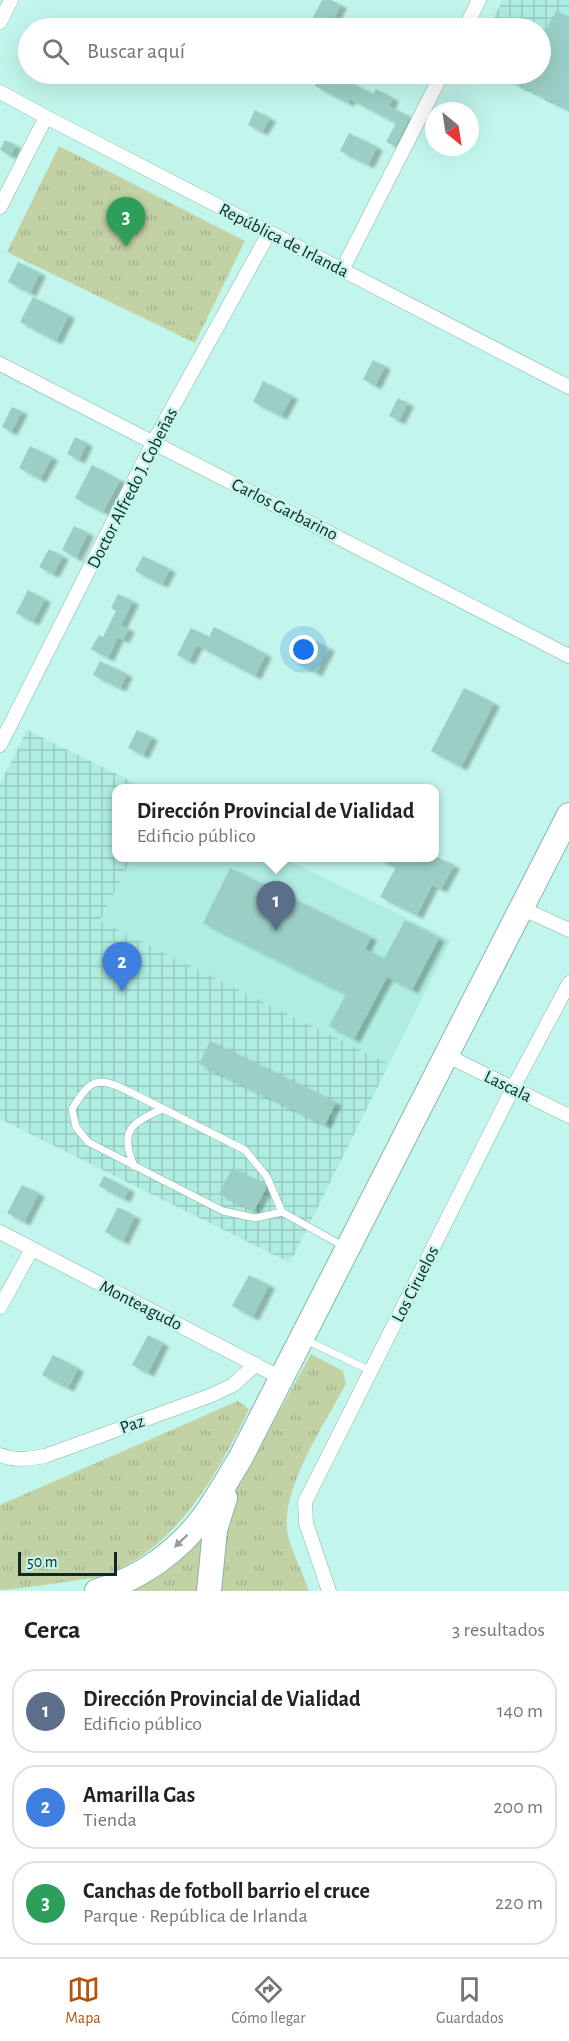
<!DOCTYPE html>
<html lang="es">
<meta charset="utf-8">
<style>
:root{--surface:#fff;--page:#f2f2f2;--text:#222;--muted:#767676;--line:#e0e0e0;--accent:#b45309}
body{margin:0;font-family:"Alegreya Sans",sans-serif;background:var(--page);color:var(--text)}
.compass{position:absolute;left:425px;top:102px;width:54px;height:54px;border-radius:50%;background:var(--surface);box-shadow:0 6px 24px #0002;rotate:150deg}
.scale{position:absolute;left:18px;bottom:15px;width:99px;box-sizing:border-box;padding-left:6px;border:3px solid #122623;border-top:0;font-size:16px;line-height:21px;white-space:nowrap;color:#122623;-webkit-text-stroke:4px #c2f6ec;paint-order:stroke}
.you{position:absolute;left:304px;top:650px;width:21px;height:21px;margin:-15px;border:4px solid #fff;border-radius:50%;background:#1a73e8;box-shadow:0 0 0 9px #1a73e833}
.badge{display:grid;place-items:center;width:39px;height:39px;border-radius:50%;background:var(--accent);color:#fff;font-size:20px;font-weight:700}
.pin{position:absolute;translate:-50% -50px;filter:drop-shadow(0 2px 3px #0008)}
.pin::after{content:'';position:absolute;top:32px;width:21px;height:18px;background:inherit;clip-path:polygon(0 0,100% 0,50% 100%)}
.popup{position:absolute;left:112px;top:784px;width:327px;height:78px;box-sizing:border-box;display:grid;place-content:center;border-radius:12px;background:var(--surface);filter:drop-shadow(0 2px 4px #0005);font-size:20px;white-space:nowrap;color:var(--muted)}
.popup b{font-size:22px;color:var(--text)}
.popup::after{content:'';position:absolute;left:50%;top:100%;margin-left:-12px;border:12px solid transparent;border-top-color:var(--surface)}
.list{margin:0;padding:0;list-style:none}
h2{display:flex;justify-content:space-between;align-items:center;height:78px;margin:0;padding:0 24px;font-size:26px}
h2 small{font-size:20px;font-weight:400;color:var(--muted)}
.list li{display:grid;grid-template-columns:39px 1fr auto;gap:18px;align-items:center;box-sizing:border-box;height:84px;margin:0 12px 12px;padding:0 12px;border:2px solid var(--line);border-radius:24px}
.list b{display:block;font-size:22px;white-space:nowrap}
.list p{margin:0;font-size:20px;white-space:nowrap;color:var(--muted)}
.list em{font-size:20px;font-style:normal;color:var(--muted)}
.icon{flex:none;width:33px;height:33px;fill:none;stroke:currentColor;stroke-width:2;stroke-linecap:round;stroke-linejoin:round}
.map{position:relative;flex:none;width:569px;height:1591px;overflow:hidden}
.search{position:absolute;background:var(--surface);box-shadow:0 6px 24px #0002;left:18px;right:18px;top:18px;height:66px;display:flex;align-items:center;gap:15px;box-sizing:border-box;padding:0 21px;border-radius:33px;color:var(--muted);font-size:22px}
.sheet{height:366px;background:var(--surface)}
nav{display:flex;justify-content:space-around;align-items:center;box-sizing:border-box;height:84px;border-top:2px solid var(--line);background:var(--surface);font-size:16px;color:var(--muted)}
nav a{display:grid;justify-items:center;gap:3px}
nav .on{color:var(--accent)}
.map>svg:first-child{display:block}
</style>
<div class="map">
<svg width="569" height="1591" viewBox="0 0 569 1591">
<defs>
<pattern id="industrial-grid" width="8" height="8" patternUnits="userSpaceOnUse" patternTransform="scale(1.5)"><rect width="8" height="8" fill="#afede1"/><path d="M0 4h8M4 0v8" fill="none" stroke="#96cbc1"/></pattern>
<pattern id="grass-tufts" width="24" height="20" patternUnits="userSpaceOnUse" patternTransform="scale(1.5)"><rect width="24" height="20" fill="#c3d2a4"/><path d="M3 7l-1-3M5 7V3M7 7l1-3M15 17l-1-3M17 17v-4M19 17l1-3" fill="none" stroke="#a6b48d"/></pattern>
<filter id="shadow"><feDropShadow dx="6" dy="3.5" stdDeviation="1.5" flood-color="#0004"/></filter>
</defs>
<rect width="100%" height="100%" fill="#c2f6ec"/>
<path fill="#afede1" d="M132,858H284L451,940L389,1064L100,921Z"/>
<path fill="url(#industrial-grid)" d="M503,0H569V112L491,74H540V28H488Z
M27,730L145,788H117V858H132L100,921L389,1064L290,1263L0,1119V784Z"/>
<path fill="url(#grass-tufts)" d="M59,146L245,241L195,343L7,252Z
M311,1354L343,1371L346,1384C326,1421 282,1487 287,1530C288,1543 304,1576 309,1591H219L227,1521L237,1488Z
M238,1401L249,1409C216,1476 178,1547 105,1575C96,1578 87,1579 78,1580C52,1584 26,1588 0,1590V1505Z
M209,1527L200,1558L197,1591H128Z"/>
<path fill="#9bcfc5" filter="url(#shadow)" d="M322,0H331L341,5L329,28L311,21Z
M556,11L569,17V110L499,74H540V41Z
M322,74H334L373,94L376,89L393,98L389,106L410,117L395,146L386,142L396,123L350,99L348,103L315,86Z
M255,110L270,118L262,132L248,125Z
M349,133L377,147L368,165L340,151Z
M5,140L16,145L10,156L0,150Z
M18,262L40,273L30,293L8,282Z
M33,297L69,315L56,341L20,322Z
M373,360L385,366L375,386L363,379Z
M263,381L292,396L281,416L253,402Z
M398,398L408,403L399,421L389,416Z
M12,407L22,411L11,432L2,427Z
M75,437L87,443L79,460L67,454Z
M30,446L52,457L40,479L19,468Z
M92,465L120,480L103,512L75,498Z
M74,526L88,533L76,558L62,550Z
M49,549L63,556L53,574L39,567Z
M143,556L170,569L162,584L135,571Z
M28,590L45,599L33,622L16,613Z
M118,594L133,601L121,625L129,629L123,640L118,637L108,658L91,649L99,635L103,637L116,611L111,608Z
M214,627L266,654L255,676L197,645L189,661L177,655L191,628L209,637Z
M304,635L329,648L316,673L291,660Z
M100,661L127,674L120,688L93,675Z
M464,688L494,703L461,767L431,751Z
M137,730L152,737L143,755L128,748Z
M377,858H439L454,865L441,889L432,885L417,915L380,897L396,867Z
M230,868L371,937L365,949L384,959L405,920L439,938L412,990L387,977L354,1039L329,1026L346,994L203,923Z
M210,1041L336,1102L325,1125L199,1064Z
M232,1168L263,1183L266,1188L254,1211L219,1194Z
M104,1176L129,1189L124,1199L99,1186Z
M22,1185L39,1193L24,1222L7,1213Z
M118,1207L135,1216L123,1241L105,1232Z
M249,1275L269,1285L253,1317L232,1306Z
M148,1335L163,1343L148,1373L132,1365Z
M53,1355L78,1368L68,1388L42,1375Z"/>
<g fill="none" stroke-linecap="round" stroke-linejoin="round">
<defs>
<path id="lane" d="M134,1166C119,1131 131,1122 163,1109
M282,1212L255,1218L223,1211L88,1142L76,1127L72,1109C90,1080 96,1075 128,1091L245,1150L267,1177L282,1212L343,1246
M306,1340L371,1371"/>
<path id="street" d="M0,22L11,0
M465,28L479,0
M0,92L46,117L569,387
M0,207L46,117
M342,270L442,74
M0,364L569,656
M0,745L154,441L269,233
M521,908L569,930
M446,1055L569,1116
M0,1232L281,1378
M0,1307L32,1249
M0,1455C16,1461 29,1459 45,1456L212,1395L233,1385L256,1364
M329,1591L306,1523L305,1502L513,1088L569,983"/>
<path id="highway" d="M97,1591C140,1579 179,1551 205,1515C218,1497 228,1478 240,1459L569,815
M209,1591L215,1530L225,1498"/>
</defs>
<use href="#lane" stroke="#83b5ac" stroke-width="8"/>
<use href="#street" stroke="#83b5ac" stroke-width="15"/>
<use href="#highway" stroke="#83b5ac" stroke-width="26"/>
<use href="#lane" stroke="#fff" stroke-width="7"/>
<use href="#street" stroke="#fff" stroke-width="14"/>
<use href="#highway" stroke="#fff" stroke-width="24"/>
</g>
<defs><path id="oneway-solid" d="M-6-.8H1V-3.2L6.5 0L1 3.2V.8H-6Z" transform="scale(1.5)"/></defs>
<use fill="#949d9c" href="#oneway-solid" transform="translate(181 1541) rotate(136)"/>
<g text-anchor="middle" stroke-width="5" stroke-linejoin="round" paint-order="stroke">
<g font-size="18" fill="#122623" stroke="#c2f6ec">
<text transform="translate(284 240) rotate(27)" y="6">República de Irlanda</text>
<text transform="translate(132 488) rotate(-63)" y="6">Doctor Alfredo J. Cobeñas</text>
<text transform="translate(285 509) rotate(27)" y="6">Carlos Garbarino</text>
<text transform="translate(508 1086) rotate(26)" y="6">Lascala</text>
<text transform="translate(415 1284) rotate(-63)" y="6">Los Ciruelos</text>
<text transform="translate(141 1305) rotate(27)" y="6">Monteagudo</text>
<text transform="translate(132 1424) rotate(-20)" y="6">Paz</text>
</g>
</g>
</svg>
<svg class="compass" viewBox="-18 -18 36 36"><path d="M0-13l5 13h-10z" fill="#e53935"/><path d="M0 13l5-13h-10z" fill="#767676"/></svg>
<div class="scale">50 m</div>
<div class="you"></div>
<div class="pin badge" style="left:276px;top:931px;background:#5c6f8a">1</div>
<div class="popup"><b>Dirección Provincial de Vialidad</b>Edificio público</div>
<div class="pin badge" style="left:122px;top:992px;background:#3f7fe0">2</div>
<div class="pin badge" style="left:126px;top:247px;background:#2e9e5b">3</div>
<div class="search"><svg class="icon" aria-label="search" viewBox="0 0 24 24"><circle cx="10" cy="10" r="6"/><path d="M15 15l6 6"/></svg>Buscar aquí</div>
</div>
<section class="sheet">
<h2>Cerca<small>3 resultados</small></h2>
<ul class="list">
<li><span class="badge" style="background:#5c6f8a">1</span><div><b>Dirección Provincial de Vialidad</b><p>Edificio público</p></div><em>140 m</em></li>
<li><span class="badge" style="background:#3f7fe0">2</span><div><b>Amarilla Gas</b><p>Tienda</p></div><em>200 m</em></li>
<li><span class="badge" style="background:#2e9e5b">3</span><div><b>Canchas de fotboll barrio el cruce</b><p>Parque · República de Irlanda</p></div><em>220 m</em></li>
</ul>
</section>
<nav>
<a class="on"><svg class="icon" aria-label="map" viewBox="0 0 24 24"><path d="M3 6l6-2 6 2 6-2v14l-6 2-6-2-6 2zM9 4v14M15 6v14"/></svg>Mapa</a>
<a><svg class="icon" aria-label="directions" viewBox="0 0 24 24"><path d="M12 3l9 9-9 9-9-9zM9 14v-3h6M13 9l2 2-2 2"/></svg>Cómo llegar</a>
<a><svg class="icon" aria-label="saved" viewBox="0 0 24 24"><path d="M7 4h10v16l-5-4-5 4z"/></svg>Guardados</a>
</nav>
